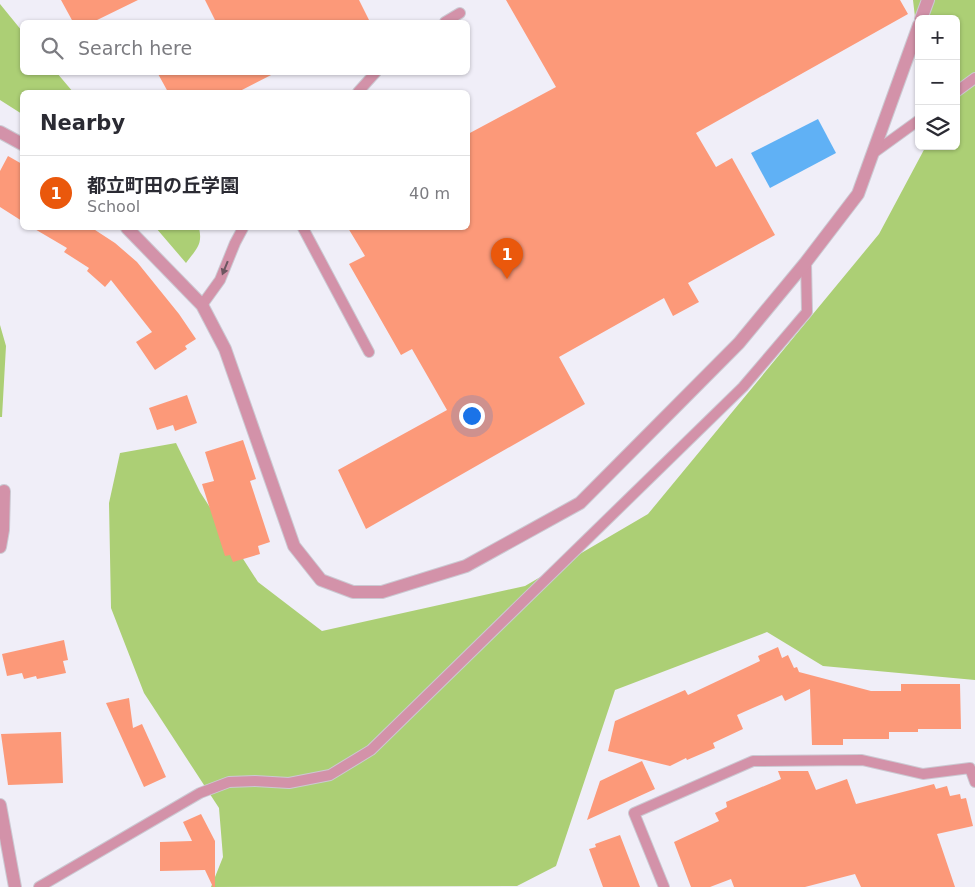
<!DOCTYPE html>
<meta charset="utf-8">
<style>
:root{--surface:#fff;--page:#f2f2f3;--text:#2b2b33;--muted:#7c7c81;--line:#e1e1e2;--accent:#ea580c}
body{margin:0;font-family:"DejaVu Sans","Noto Sans JP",sans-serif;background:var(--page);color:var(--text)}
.controls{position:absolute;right:15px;top:15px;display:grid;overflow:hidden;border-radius:8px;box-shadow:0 1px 4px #0004}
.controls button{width:45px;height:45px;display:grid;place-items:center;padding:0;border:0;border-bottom:1px solid var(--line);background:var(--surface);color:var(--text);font:25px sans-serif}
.you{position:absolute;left:471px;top:415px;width:18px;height:18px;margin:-12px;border:4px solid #fff;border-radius:50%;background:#1a73e8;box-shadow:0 0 0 8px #1a73e833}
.badge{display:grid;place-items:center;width:32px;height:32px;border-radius:50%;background:var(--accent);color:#fff;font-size:16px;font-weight:700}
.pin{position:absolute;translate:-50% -41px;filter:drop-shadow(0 1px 2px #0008)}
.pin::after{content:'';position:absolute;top:26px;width:18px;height:15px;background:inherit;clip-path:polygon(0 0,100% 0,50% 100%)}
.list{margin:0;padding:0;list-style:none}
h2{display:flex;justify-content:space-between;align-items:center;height:65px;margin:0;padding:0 20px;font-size:21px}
h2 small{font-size:16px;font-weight:400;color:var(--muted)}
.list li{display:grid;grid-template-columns:32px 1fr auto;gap:15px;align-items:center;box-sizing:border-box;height:75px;padding:0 20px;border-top:1px solid var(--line)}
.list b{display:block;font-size:19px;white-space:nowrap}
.list p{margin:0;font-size:16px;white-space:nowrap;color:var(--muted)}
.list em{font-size:16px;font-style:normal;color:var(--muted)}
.icon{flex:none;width:28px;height:28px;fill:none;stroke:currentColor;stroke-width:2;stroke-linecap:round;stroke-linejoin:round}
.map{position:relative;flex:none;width:975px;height:887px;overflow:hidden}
.search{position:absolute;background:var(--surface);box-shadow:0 1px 4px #0004;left:20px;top:20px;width:450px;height:55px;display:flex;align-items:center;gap:12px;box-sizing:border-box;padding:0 18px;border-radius:8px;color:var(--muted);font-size:19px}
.panel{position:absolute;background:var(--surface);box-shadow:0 1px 4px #0004;left:20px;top:90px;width:450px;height:140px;border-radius:8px}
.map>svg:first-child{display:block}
</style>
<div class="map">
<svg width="975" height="887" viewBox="0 0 975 887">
<rect width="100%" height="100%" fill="#f0eef8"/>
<path fill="#accf75" d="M913,0H975V680L823,666L767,632L615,690L556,866L517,886L211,887L223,857L219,808L144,693L111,608L109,503L120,453L176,443L200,492L258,582L322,631L525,586L648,514L879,234L926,146H956V19H919V52Z
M0,4L22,31V72L57,73L73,92H22V114L0,100Z
M156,228H199C203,245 196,249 186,263Z
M0,325L6,346L2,417H0Z"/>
<path fill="#60b1f5" d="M818,119L836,153L770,188L751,153Z"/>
<path fill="#fc9979" d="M61,0H138L93,22H73Z
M205,0H359L370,22H216Z
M506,0H900L908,14L696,133L716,167L732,158L775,235L688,283L699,302L673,316L664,298L559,357L585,404L366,529L338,470L447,410L412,349L401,355L349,264L365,256L348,228H468V134L556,87Z
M157,72H277L238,92H168Z
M8,156L22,164V221L0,207V171Z
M33,228H92L115,243L137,262L179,314L196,339L185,346L187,349L155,370L136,342L152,332L111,280L105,287L87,271L89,268L64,252L67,248Z
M187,395L197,423L175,431L173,425L157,430L149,408Z
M243,440L256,479L250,481L270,542L258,546L260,554L233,562L230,555L225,556L202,484L214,481L205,452Z
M64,640L68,660L63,661L66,673L37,679L36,676L24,679L22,673L7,676L2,654Z
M778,647L782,658L788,655L794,668L797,667L799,672L871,691H901V684H960L961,729H918V732H889V739H843V745H812L810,689L785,701L782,695L737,715L743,729L713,743L715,748L687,760L686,758L670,766L608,751L615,721L685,690L688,695L760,661L758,656Z
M129,698L133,728L142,724L166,777L144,787L106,703Z
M61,732L63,783L8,785L1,734Z
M642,761L655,789L587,820L600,781Z
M778,771H808L816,790L847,779L856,804L934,784L936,789L947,786L950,796L960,794L961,799L966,798L973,826L937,834L955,887H861L855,874L805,887H734L731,879L710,887H691L674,842L719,821L715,813L727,807L726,802L781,779Z
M201,814L215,841V887H213L205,870L160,871V842L192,841L183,822Z
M620,835L640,887H603L589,849L596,847L595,844Z"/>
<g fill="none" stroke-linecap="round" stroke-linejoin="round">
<defs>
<path id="lane" d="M445,22L460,13
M358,92L376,72
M956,92L975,78
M872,154L919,120
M303,228L369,352
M202,305L220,280L235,243L243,228
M39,887L200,793L229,782L255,781L289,783L330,775L371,750L743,387L807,312L806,262
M664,887L634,813L753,761L862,760L923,774L970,768L975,782"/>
<path id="street" d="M921,19L928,0
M0,132L22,144
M127,228L202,305L225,349L294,546L321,580L353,592H382L466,566L580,503L739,343L806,262L858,194L919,25
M0,547L3,530L4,491
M0,805L15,887"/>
</defs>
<use href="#lane" stroke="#cbc9d2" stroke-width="12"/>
<use href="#street" stroke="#cbc9d2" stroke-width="14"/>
<use href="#lane" stroke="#d392a9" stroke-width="10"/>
<use href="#street" stroke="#d392a9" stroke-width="12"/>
</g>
<defs><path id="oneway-solid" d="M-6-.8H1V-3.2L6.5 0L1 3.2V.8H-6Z" transform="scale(1.25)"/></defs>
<use fill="#6c5660" href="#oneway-solid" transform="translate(225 268) rotate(112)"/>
</svg>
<div class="controls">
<button>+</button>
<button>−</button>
<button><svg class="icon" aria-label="layers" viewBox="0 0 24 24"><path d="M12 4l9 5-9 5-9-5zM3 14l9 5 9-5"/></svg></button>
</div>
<div class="you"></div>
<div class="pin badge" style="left:507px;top:279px">1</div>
<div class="search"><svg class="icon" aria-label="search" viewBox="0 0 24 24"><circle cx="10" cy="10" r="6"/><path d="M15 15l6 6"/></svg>Search here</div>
<section class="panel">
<h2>Nearby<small></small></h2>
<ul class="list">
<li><span class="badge">1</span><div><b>都立町田の丘学園</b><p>School</p></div><em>40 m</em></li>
</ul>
</section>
</div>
